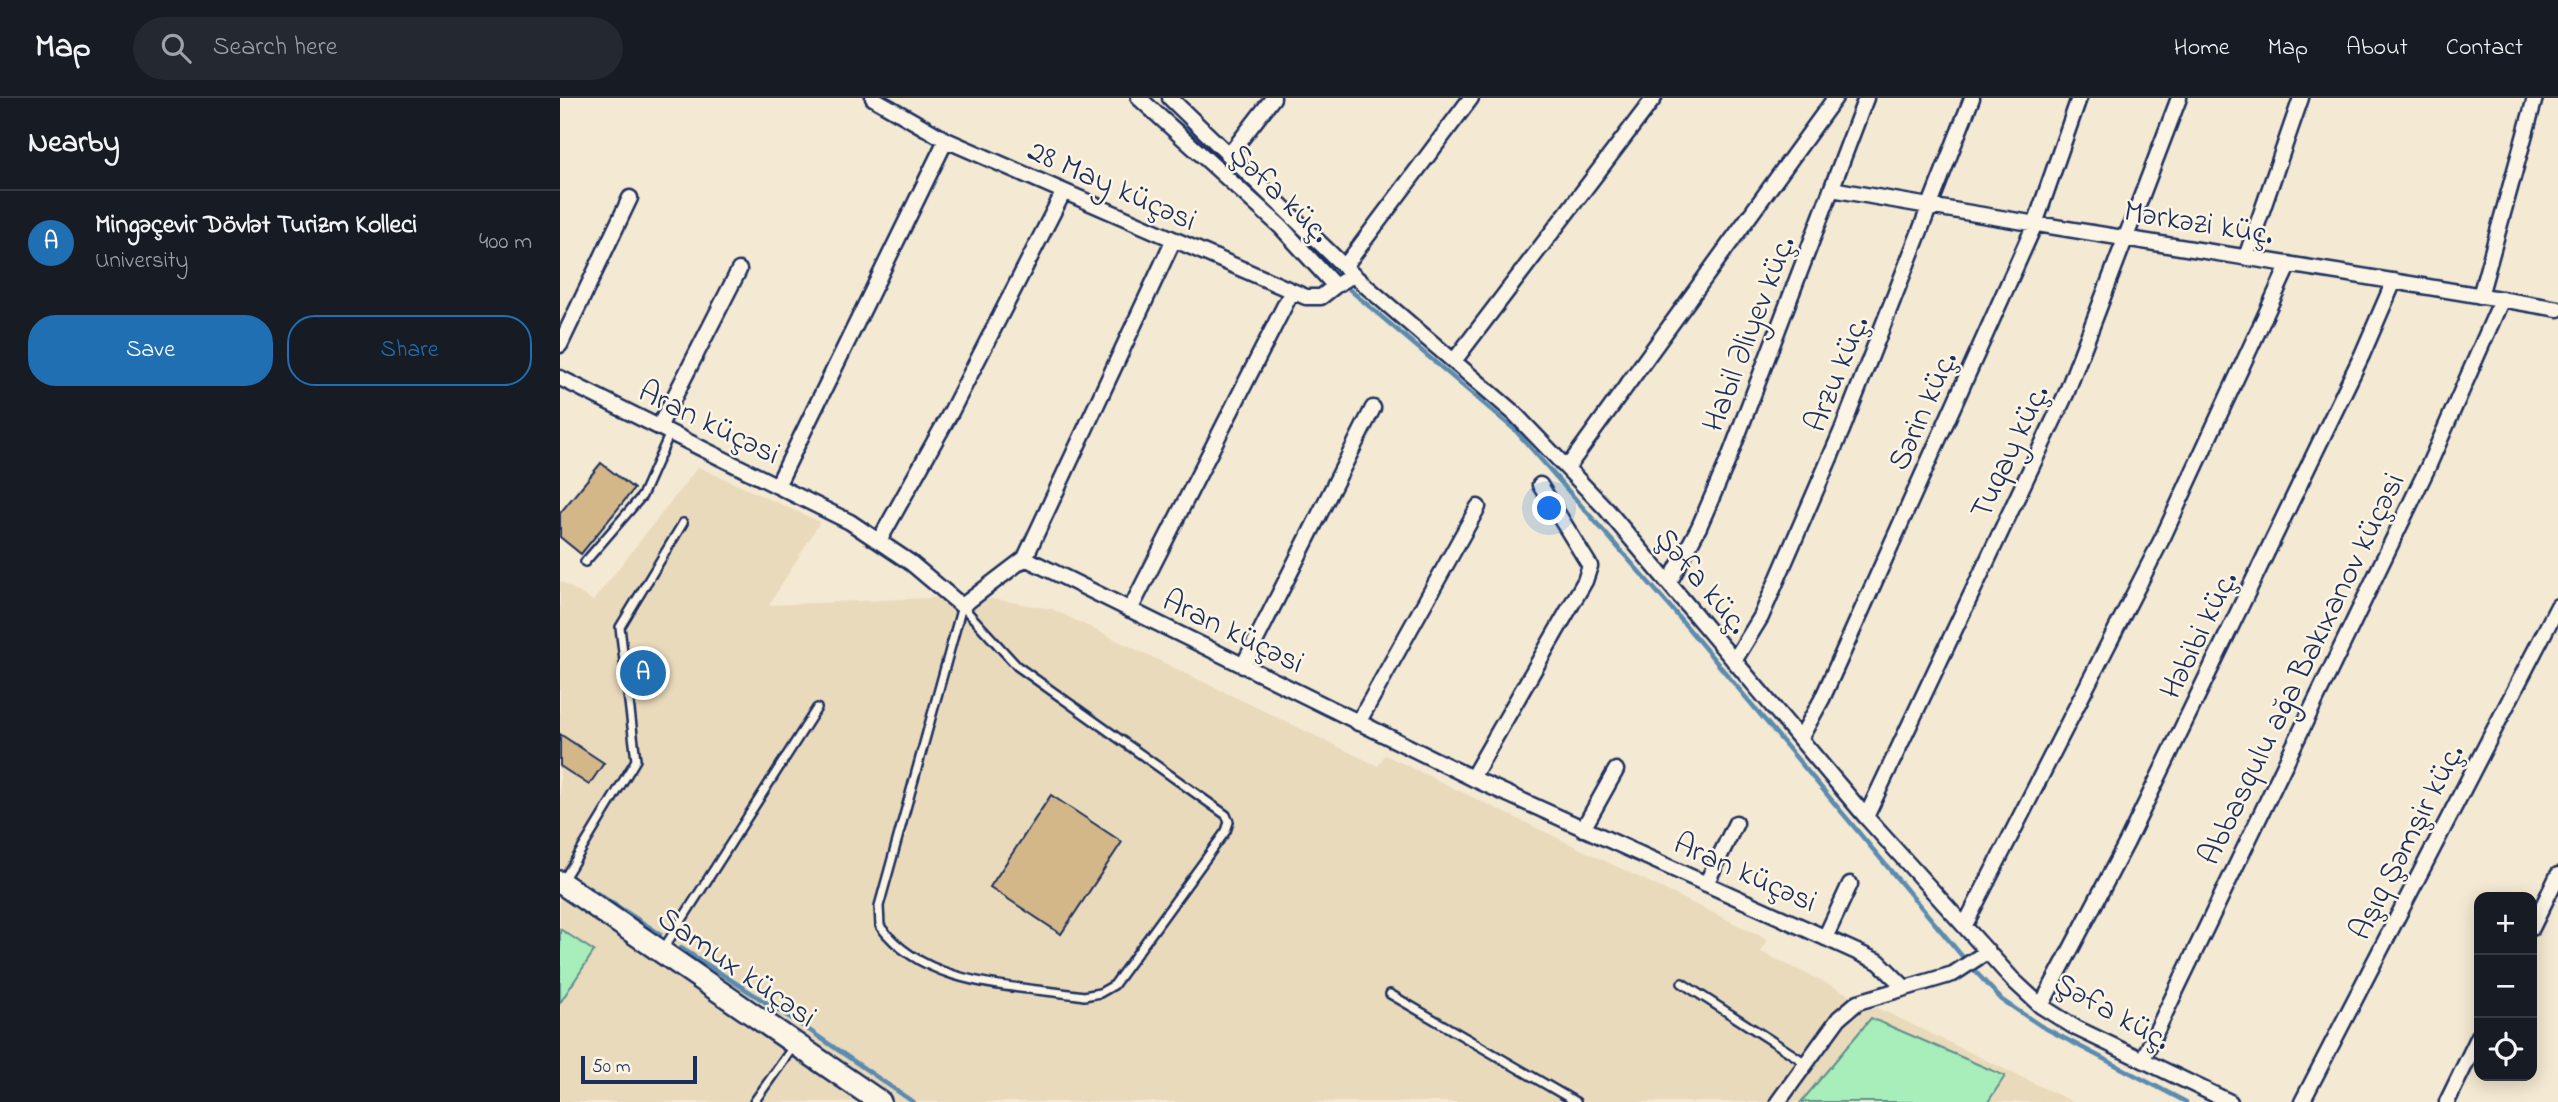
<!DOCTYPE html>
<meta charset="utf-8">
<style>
:root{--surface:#171b24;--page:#242831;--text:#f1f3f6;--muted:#9ea1a6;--line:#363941;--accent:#1f6fb2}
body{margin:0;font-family:"Indie Flower",sans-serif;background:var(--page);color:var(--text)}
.controls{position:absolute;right:21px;bottom:21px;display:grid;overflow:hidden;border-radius:14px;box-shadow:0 4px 18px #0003}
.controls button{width:63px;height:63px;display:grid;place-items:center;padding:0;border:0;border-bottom:2px solid var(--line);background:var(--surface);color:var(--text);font:35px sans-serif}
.scale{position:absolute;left:21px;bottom:18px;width:116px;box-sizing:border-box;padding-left:7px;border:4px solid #1b2f5e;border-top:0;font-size:19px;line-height:24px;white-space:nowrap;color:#1b2f5e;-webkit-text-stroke:5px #fcf5e5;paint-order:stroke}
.you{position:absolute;left:990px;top:411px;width:24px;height:24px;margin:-18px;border:5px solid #fff;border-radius:50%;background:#1a73e8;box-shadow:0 0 0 10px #1a73e833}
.badge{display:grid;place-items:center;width:46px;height:46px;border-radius:50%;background:var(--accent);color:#fff;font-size:23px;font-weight:700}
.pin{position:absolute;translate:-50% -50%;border:4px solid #fff;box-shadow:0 2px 7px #0006}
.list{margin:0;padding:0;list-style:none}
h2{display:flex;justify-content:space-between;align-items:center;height:91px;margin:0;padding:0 28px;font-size:30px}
h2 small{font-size:23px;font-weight:400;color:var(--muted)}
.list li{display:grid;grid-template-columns:46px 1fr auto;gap:21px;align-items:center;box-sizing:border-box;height:105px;padding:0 28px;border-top:2px solid var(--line)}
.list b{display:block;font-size:26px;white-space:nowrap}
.list p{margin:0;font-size:23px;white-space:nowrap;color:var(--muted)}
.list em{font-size:23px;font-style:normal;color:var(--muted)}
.actions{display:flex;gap:14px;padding:21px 28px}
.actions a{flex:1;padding:16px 0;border:2px solid var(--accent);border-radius:28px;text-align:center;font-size:24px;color:var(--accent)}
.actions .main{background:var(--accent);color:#fff}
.icon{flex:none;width:38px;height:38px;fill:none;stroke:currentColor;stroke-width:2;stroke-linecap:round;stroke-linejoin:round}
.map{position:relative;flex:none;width:1998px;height:1004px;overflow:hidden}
header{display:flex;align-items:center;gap:42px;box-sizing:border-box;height:98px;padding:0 35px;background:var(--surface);border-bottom:2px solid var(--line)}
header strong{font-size:33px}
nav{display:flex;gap:38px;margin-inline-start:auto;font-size:24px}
.search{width:490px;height:63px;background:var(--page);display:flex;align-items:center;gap:18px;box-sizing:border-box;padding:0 24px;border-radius:38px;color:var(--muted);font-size:26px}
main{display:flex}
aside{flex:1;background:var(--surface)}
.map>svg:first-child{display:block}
</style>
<header>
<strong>Map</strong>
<div class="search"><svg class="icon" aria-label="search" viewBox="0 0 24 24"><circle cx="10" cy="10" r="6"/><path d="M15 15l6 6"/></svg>Search here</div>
<nav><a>Home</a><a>Map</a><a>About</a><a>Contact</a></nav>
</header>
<main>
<aside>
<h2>Nearby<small></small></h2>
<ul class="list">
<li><span class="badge">A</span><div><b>Mingəçevir Dövlət Turizm Kolleci</b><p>University</p></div><em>400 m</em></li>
</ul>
<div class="actions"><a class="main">Save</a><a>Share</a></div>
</aside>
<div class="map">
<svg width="1998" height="1004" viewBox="0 0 1998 1004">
<rect width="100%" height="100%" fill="#f4e9d2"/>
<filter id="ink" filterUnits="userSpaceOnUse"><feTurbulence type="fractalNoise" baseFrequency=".0143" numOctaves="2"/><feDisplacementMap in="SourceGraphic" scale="14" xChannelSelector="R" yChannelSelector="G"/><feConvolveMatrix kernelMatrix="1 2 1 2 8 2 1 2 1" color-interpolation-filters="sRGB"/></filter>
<g filter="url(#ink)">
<path fill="#eadabc" d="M138,369L260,424L209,507L415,498L492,511L818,668L825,657L1207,841L1201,854L1513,1004H0V483L33,503Z"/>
<path fill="#a7eebb" stroke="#618e8c" stroke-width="2" d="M0,831L34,853L0,905Z
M1311,920L1445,978L1428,1004H1241Z"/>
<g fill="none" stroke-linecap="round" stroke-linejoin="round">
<path stroke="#5b8bb0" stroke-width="4.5" d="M590,0L599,9
M614,22L648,49L778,175
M790,192L955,332L1112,511L1402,858
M15,781L100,836
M121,850L249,932L353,1004
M1414,872L1442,902L1481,928L1626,1004"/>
</g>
<path fill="#d3b788" stroke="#1b2f5e" stroke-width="2" d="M41,365L74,391L21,456L0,439V415Z
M0,636L44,665L29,687L0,668Z
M491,697L562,744L501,836L430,789Z"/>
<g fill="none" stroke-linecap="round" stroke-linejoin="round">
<defs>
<path id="lane" d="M25,464L82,398L110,335
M402,508L457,568L666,717L669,724L666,733L554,887L540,895L524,898C454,887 366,890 320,828L319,808Z
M2,784L76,662L60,529L123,425
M102,853L257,610
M1122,885L1246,965
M830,896L1016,1004
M194,1004L233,949"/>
<path id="street" d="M313,0L386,42L746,199H761L775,188
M579,0L721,129L775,188L793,177L954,315L1047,412L1306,719L1453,882L1481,908L1516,930L1670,1004
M610,0L793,177
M669,57L713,0
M1272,91C1513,135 1756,168 1998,211
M1686,159L1741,0
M785,168L911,0
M1920,198L1975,0
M0,247L70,100
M894,263L1094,0
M0,280L290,424L351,465L402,508L465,460L912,680L1319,864L1345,890
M99,329L179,172
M1007,370L1275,0
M217,388L386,42
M319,443L391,314L503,95
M465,460L613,143
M1109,485L1139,429L1169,360L1306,0
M570,512L732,193
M1174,563L1201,519L1282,332L1412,0
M683,568L813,310
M798,625L918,409
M1240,641L1262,601L1475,126L1519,0
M912,680L1025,483L1030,468L980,387
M1306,719L1506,296L1619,0
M1023,731L1056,672
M1146,786L1176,725
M1405,827L1603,439L1729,166
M1972,830L1998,777
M1265,840L1290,786
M1481,908L1567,744L1802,257L1834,183
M1583,961L1868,369L1942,201
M1218,1004L1279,920L1298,904L1393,876L1428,853
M1742,1004L1998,508
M1887,1004L1919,938"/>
<path id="secondary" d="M0,784L320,1004"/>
</defs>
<use href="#lane" stroke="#1b2f5e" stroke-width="12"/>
<use href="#street" stroke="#1b2f5e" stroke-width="19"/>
<use href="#secondary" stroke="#1b2f5e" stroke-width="26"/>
<use href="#lane" stroke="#fcf5e5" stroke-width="7"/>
<use href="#street" stroke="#fcf5e5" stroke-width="14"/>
<use href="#secondary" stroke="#fcf5e5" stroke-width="21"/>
</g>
</g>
<g text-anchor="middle" stroke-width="5" stroke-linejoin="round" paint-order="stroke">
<g font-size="32" fill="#1b2f5e" stroke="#fcf5e5">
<text transform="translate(553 86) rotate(24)" y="11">28 May küçəsi</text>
<text transform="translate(721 94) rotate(44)" y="11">Şəfa küç.</text>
<text transform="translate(1639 123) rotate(9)" y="11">Mərkəzi küç.</text>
<text transform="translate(1187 235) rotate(-69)" y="11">Habil Əliyev küç.</text>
<text transform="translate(1275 275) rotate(-68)" y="11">Arzu küç.</text>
<text transform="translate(1361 312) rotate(-66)" y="11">Sərin küç.</text>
<text transform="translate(150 323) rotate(26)" y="11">Aran küçəsi</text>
<text transform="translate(1448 353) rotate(-65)" y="11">Tuqay küç.</text>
<text transform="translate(1143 482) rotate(50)" y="11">Şəfa küç.</text>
<text transform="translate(674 532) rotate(26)" y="11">Aran küçəsi</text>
<text transform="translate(1637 536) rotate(-64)" y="11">Həbibi küç.</text>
<text transform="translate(1740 570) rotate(-64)" y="11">Abbasqulu ağa Bakıxanov küçəsi</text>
<text transform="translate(1845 743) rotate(-63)" y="11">Aşıq Şəmşir küç.</text>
<text transform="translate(1186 773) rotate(24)" y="11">Aran küçəsi</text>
<text transform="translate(178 868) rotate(35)" y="11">Samux küçəsi</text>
<text transform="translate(1553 912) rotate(29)" y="11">Şəfa küç.</text>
</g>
</g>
</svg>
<div class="controls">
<button>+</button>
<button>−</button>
<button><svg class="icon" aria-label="locate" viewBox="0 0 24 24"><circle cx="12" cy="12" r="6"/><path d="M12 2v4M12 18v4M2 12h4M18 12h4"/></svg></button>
</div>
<div class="scale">50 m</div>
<div class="you"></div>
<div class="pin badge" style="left:83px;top:575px">A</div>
</div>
</main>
